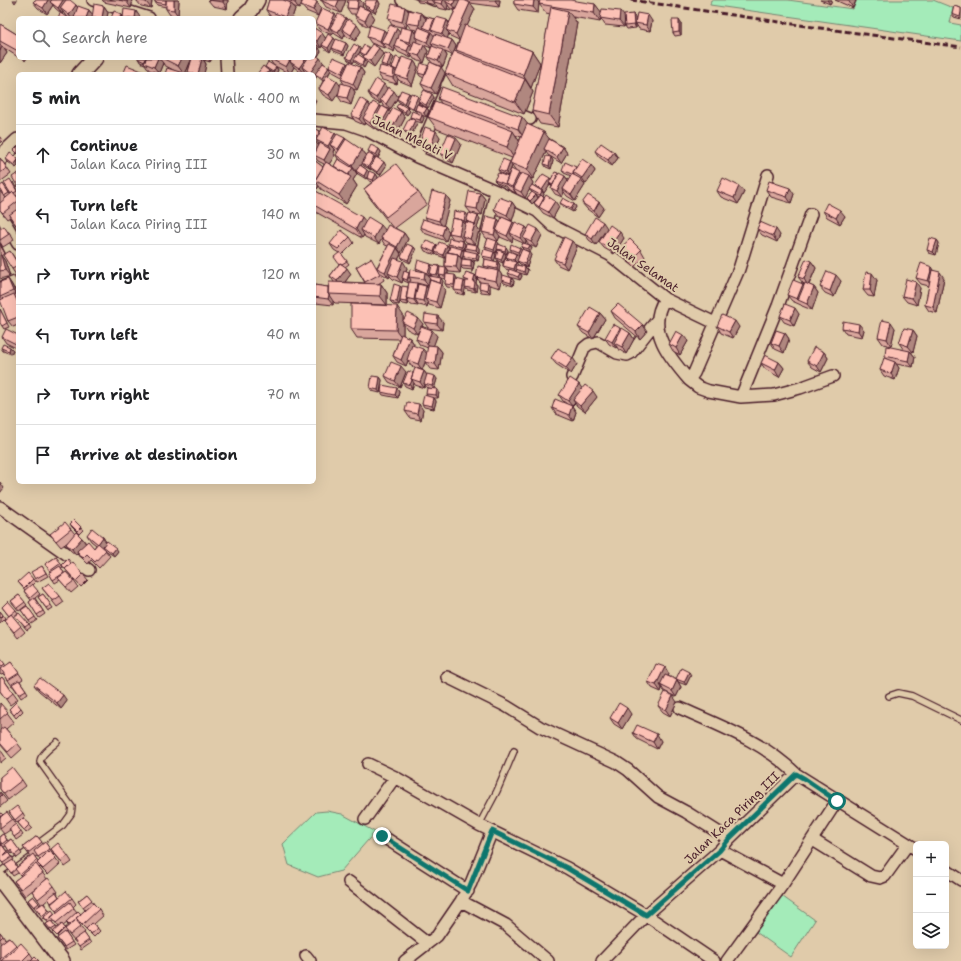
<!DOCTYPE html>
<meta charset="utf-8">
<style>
:root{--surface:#fff;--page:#f2f2f2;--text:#202124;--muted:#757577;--line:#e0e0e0}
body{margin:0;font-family:"Shantell Sans",sans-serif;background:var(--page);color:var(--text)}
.controls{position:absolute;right:12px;bottom:12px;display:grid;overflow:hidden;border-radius:6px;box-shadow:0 4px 16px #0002}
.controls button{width:36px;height:36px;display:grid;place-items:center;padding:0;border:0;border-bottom:1px solid var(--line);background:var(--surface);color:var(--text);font:20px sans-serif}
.stop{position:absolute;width:12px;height:12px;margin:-9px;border:3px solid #0f766e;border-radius:50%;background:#fff}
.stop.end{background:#0f766e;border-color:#fff;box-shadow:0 1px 4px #0008}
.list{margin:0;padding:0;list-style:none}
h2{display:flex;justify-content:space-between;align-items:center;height:52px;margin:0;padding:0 16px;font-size:17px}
h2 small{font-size:13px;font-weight:400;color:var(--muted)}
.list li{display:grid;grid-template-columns:26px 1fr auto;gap:12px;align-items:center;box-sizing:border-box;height:60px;padding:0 16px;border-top:1px solid var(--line)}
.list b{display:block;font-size:15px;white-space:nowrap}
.list p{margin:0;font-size:13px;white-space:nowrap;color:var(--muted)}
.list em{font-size:13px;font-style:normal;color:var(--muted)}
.icon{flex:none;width:22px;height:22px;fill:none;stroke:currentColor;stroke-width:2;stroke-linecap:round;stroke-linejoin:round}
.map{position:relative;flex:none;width:961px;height:961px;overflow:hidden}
.search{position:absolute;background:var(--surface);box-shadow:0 4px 16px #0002;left:16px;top:16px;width:300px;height:44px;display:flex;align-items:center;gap:10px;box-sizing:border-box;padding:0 14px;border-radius:6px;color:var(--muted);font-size:15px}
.panel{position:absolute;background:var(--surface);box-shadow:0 4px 16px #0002;left:16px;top:72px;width:300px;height:412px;border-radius:6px}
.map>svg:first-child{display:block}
</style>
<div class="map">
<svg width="961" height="961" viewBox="0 0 961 961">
<rect width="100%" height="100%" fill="#e0cbaa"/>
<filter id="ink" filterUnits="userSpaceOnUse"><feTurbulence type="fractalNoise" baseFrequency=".025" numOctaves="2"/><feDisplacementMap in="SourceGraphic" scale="8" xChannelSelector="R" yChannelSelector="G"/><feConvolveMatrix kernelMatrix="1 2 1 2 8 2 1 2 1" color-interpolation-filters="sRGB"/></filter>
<g filter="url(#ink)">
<path fill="#a4ebb9" stroke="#778572" d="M711,0H788L853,9L857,0H933L953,8L950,23L961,25V41L710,5Z
M327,811L342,814L375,832L341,871L318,877L289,865L283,844L316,812Z
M779,894L815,920L791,957L753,930Z"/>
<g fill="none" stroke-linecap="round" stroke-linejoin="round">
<defs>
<path id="lane" d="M889,696L898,693L912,696L961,720
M479,825L497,791L514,751
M0,872L63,825L71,814L72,807L40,762C40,754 52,747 57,742"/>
<path id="street" d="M93,0L149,18
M402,0L431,12L456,17
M226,58L227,74
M447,85L530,119
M314,120L346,123L366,130L417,157L496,191L537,211L553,226L610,255L665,299L715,323
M417,157L455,68
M768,175L739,269L694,373L689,380L698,387L709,391L741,397L774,395L800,388L833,376
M0,214L18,244
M478,273L496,191
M0,288L18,281
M665,299C645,329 670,358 689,380
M572,377L584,348L589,344L598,342L617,353L627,355L631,353L657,320
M741,397L778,306L811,214
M0,507L89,570
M447,677L506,706L540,727L616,762L628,770L658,797L686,812L729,839
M680,708C720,726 764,742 796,774
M368,764L395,777L479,825L567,868L646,915L714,961
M365,819L395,777
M382,836L468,891
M813,840L871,876L880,878L885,876L908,844
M720,850L783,884
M946,870L961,880
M349,882L427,943
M461,901L506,925L548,961
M306,956L310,961
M405,961L437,936L461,901L471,883L492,831
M602,961L646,915L720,850L729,839L796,774L916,849
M727,961L783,884L837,801"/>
<path id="secondary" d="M242,18L251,10L257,0
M80,74L95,58
M0,158L18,141
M0,879L62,961"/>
</defs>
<use href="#lane" stroke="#4a1f2b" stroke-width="8"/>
<use href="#street" stroke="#4a1f2b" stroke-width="14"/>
<use href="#secondary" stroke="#4a1f2b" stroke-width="18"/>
<use href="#lane" stroke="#e0cbaa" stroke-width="5.5"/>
<use href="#street" stroke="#e0cbaa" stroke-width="11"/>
<use href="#secondary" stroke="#e0cbaa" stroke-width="15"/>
<path stroke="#4a1f2b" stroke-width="3" stroke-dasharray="6 3" stroke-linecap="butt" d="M631,0L820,28L961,47"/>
</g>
<path fill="#d9a69c" stroke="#4a1f2b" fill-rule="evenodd" d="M35,0L76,5L77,7L89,10L92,14L104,6L108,12L107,18H69L65,15L63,12L62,14L55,8L53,5L47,14L38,8L33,2Z
M102,0H133L131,8L104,2Z
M136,0H152L151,8L141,6Z
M155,0H178L179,1L178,16L170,15L166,9V7L157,5L155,2Z
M208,0H228L227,9L213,6Z
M269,0H300L302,3L299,9L293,6L295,9L292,18H275L270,16L266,10Z
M302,0H314L321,8L318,16L306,11L301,5L303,0Z
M320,0H346L341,13L326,7L322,1Z
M348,0H360L363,3L362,7L370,11L374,17L369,27L359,22L355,16V14H351L347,8Z
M378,0L380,4L375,13L366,8L364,5Z
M417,0H500L499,7L470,3L475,9L467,26L532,51L540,63L531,88L530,87L533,92L524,114L453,86L445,73L452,55L445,52L447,56L443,67L432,63L428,57L431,48L424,45L428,51L424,63L414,59L412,56L411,58L398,52L395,48L394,52L386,48L385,46L384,48L371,43L367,37L384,30L386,33L397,28L400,32L413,30L416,34L417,30L411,29L407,24L406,28L392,25L388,18L405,7L409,11L421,13L426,19L425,24L434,19L449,24L455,10L450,8L448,5L447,10L438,8L435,4V5L427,3L426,1V3L418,2ZM449,33L450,36L459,40L456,50L457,52L454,51L456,46L452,40L447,38Z
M514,0H537L539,3L538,13L518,10L514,4Z
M820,0H832L830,4Z
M835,0H856L853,8Z
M539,4H595L601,13L624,17L633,14L635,17V21H652L650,31L639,29L636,24V28L627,29L625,26V19L624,27L605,25L601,19L600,22L573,17L577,23L558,127L540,124L532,111L550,14L546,13Z
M961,8V19L954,17L952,14Z
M337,16L346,18L347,20L361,31L355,41L346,36L345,34L343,39L335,34L334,33L332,35L319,29L315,23Z
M681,23V35L675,36L673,33Z
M0,24L18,35V57L4,48L7,53L0,63Z
M314,28L326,38L346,43L348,46L344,55L334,51L332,48L330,52L324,48L322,46L321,48L314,43Z
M314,45L321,51L318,56L314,53Z
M370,48L383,54L374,67L367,62L364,68L356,63L354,60L353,63L348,60L346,57L361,50ZM360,52L362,55L364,56V58L358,55Z
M138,58H212L210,62L204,60L206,64L204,74H189L188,72L191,61L185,74H165L177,72L164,65L163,63L159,73L149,70L145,64L140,62Z
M269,58H292V59L324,64L329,67L331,70L328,76L340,86L344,84L341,79L342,77L333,72L329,66L347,63L348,65L360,67L364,73L357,90L353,89L355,92L351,105L342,102L338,96V93L333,101L323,95L319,89L323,81L317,76L315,79H314V74H307L305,72L303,74L294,67L290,74L273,65Z
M394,58L389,68L393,69L392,68L401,59L414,61L418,67L412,86L400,81L398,79L397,84L382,80L378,74L385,67H383L381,64Z
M429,66L436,94L425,90L421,84L424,78L420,76L418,73Z
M265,67H276L278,70L276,74H277H274L266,69Z
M387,88L398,96L409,93L410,95L418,96L420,98L434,97L428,108L420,104L419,101L418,104L427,108L429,111L426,117L422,115L424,118L422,123L415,121L417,123L411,136L406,133L403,130L411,119L410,117L417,113L415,110L409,108L407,106L399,102L397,99L390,110L384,107L381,102L380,104L372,99L368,93Z
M438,99L527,124L550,139L563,147L567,153L561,163L548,155L546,152L533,179L530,178L533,183L532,185L544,194L543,197L559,207L553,218L543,213L540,209L536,206L534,203L539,197L535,194L538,198L532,204L529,201L527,198L532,192L529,190L525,198L517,194L516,193L509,190L507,187L497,183L494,180L508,177L516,172L512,166L508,176L500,173L498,170L510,162L512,158L437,129L428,117L441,103ZM515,135L521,137L519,141Z
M368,103L370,106L381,108L390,112H401L405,118L395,137L387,132L385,130L379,127L377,125L374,129L367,124L365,122L364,125L355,121L351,115Z
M396,107L410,111L407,115L399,110Z
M314,128L320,131L335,133L336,135L345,138L346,140L362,150L366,155L374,157L375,159L376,157L370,154L368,151L379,149L381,152L378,158L386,166L380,175L371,169V170L364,166L362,163L361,165L369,172L376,174L378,177L377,178L418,192L427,204L395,228L404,233L408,239L401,253L400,252L401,254L398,260L407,268L406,272L409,273L417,270L416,268L431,265L439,266L440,268L448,271V274L457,278V280L466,284V282L464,279L475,275L476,276L485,268L484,266L485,259L482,256L487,250L485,247L488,239L486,238L482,232L498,219L500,222H513L514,223L526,227L528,229H538L542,235L536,248L528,244L526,241L525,244L532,248L530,252L525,250L531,255L527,267L520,264L517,261L520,255L512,252L510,249L524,250L521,247L523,243L514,239L513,238L512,242L500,237V236L498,241H497L499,244L508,250L507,254L505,253L506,255L505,259L513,262L509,260L506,257L516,254L519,257L517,263L516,262L517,265L525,267L528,270L526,275L520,273L522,276L520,280L510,277L508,273L509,270L505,269L503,266V263L498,261L496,258L498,250L497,249L496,253L494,252L496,255L494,261L498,262L500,265L499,271L503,277L514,281L513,286L504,283L502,280L500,288L490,285V293L481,292L479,288L480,282L477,278L476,283L477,285L476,292L467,290L465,287L464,295L456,293L454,290L455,288L447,287L445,284L446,279L441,278L440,276L439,278L443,281L442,285L445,290L440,308L429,305L428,303L427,307L419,305L418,304V306L411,305L409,302L408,305L402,304L400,302L399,305L393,304L390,301L402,288L408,287L409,283L404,281L403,279L402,283L393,279L390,276L389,278L381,273L384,280L378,284H381L387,293V305L335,303L333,301V305L315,303L314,301V285L328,287L334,282L330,276L339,264V253L334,250L330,244L350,237L354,243L342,255L349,264L345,267L351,274L345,282L365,283L356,267H377L388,246L385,245L381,239L379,244L365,237L364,235L362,238L314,211V190L366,222L385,230L393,228L372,201L364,189L372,182L369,181L367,178L368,175L366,179L358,174L355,171L357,174L353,180L357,186L346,204L321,189L319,186L317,189L314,187V160L323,167L324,164L318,161L315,157L314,159V140L318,146L319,144L316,140L317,139L314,138ZM334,149L335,151L338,153L336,155L338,159L334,167L329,164L335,155L333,152ZM431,274L432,276L429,278L427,275L430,276ZM417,283L428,286V288L426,286L418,285Z
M0,136L3,140L0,143Z
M440,137L434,155L423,151L419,145Z
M461,144L453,163L444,159L440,153Z
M595,151L614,152L618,158L612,166L599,157Z
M551,157L553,161L551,169L546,167L544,164Z
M0,158L11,174L0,182Z
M6,159H18V166L16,168L8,162Z
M591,165L595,171L586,184L582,182L585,185L575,201L567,196L564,192L562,197L555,194L551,188L552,186L550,184L544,193L537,188L535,185L550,178L551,180L565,176L568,181L571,176L564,173L562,170Z
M13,182L18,192V195L16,196L18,198V210L17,211L18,212V228L10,217L7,219L0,210V191L5,198H6L0,189L3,184L10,194Z
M766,190L794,194L791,203L771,197Z
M717,191L744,192L738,204L721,197Z
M480,193L485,199L482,215L471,213L466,207Z
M446,195L450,201L443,226H445L449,232L446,241L424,233L420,227L427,220L425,217Z
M512,202L516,208L512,221L498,216L494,209Z
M560,203L574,204L576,207L573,212L562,206Z
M582,203L604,208L598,217L587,209Z
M823,211L845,216L840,224L827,217Z
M468,216H478L480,219L477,228L479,230L475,245L479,248V253H477L479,256L478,261L465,259L463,256L462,259L471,260L474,263L473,270L463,269L461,267L460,273L449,272L445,266V258L437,255L436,254V255L425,251L423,247L447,245L449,248V246L448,244L453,239L449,233ZM464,239L466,242L473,244L465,248L466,251H463L462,250H464L465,244L463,241Z
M607,228L596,245L589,240L585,234Z
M0,229L9,232L14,240L3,247L0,242Z
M757,229L780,235L777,242L762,235Z
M624,238L614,254L604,248L599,242Z
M937,240L939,243L936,255L929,253L927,250Z
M572,241L577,247L567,269L558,265L554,259Z
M0,243L5,253L1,256L5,261L10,276L0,279Z
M414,247L416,250L410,263L404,260L401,257Z
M619,249L641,250L645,257L634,267L624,256Z
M10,251L18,263V274L16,275L12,269Z
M811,261L816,268L809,285L814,287L818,293L812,310L802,306L801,305L792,301L787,295L803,284L804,285V284L803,283L798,277Z
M932,267L934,271L944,278L937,313L929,311L925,305L929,286L921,284L916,278Z
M8,279L12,285L18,297H17L18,299V325L13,327L8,321L1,299L0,298V282Z
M877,280L874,297L868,296L863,290Z
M841,281L834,297L825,293L820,287Z
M920,288L917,305L907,302L902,296Z
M0,309L9,327L4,329L2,326Z
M611,311L647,331L640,339L615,318Z
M600,313L605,319L593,339L583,333L578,327Z
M799,314L794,326L784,322L780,316Z
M403,315V321L423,324L422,326L437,336L433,346H437L442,352L439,370L430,369L425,362L426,361L422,370L411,366L408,361L406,366L397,362L393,356L399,339L357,338L351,329ZM403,323L407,329L417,334L419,332L416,339L420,345L428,348L427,354L413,346L414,344L410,338L403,335Z
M424,322H443L442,330L428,328Z
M717,326L739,327L733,338L721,333Z
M842,328L864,330L862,337L846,334Z
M895,328L891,346L883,344L878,337Z
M621,329L630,333L634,339L626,354L618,349L617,347L616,348L609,344L605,338Z
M913,330L917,336L913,352H911L915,357L913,367L896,364L899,368L895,380L884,376L880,370L887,360L885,356L904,350L899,343Z
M785,333L789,339L784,353L775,349L771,343Z
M18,335V349L6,343L2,337Z
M688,341L680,355L673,351L669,344Z
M1,348L13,350L11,354L3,351Z
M824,352L828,358L821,372L812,367L807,361Z
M551,358L577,364L571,374L556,364Z
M779,362L784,368L779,377L765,369L761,363Z
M424,371L427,375L437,379L434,389H437L439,392L438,398H434L436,401L434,409L424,407L422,404L427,396L426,394L432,389L426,387L425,385L424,388L415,385L414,383L412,389L405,386L403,383L413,373Z
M406,372L400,387L389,382L385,376Z
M380,377L382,380L380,393L372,391L370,388Z
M397,388L399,391L398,398L383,395L381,392Z
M582,388L597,397L585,412L577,406L575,403L572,406L576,412L573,421L556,414L552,408L567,404L563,401L559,395Z
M423,410L421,420L410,418L405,411Z
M70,524L81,527L83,530L79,534L72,527Z
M71,529L75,534L82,538L86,543L94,548L96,545L91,541L87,535L103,537L106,542L118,551L114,556L105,550L110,556L99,568L91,560L88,564L81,557L78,553L76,555L70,550L66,544L68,542L61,547L50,534Z
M56,557L63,567L61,568L64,573L74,581L78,587L71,593L60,580L55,583L49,573L51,572L45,564Z
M71,563L83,574L88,580L81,587L70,575L62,565Z
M42,566L48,576L37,582L35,579Z
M33,579L35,582L32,585L40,594L35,598L45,614L39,618L29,602L31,600L26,594L24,591L25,590L18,582Z
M42,588L60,596L64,602L57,607Z
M43,594L53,608L48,611L38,597Z
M19,595L27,605L19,611L11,601Z
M27,606L37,620L31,624L21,610Z
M2,607L16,610L18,613L13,617L25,632L18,638L4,620L9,616Z
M0,611L5,618L0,623Z
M15,616L29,624L31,627L27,630Z
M0,658L6,666L11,662L23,679L20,681L28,693L21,698L13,686H12L4,674L1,675L0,674Z
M669,674L668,676L677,680L681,687L676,697L664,691L662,688L661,692L652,688L648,682Z
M691,675L686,685L678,682L676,679Z
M2,677L18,699L10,705L0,691V678H1Z
M34,685L67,701L61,709L39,691Z
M677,702L670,716L663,712L658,706Z
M0,703L14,722L6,729L22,749L12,758L0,744Z
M21,708L23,711L16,718L9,709Z
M631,714L622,729L614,724L610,718Z
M633,733L661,741L657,749L637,739Z
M0,749L6,758L0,763Z
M0,777L22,780L26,786L8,800L0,789Z
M0,792L7,801L0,807Z
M0,812L3,815L12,819L23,835L16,840L10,830L4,834L0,829Z
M9,812L23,813L25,817L23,818L32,828L26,833L18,823L21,820L17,823Z
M3,834L8,841L11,839L22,854L17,858L13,853L12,854L6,846L4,847L0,842V836Z
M37,836L43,844L45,842L54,855H53L60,864L48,875L40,867L39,868L47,879L25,896L14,881L21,876L18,873L13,876L6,866H5L0,860V843L8,852H9L14,860L13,861L17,867L30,856L23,847ZM37,856L40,860L38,862L35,857Z
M51,849L68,856L72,862L65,867Z
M54,886L58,892L57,893L59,897L72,898L76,904L73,907L77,912L81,914L85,910L78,901L87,894L94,904L99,909L103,916L94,924L100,931L94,937L80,923L79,924L85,932L84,933L91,943L81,950L75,941H74L67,932L66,933L74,945L66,950L57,938L58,937L49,927L48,923L45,918L44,919L28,900L33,896L40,905L41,904L32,891ZM49,899L51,903V904L57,912L55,914L50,911L44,903ZM54,921L59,927L57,928L52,922ZM67,923L68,926L65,928L63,926Z
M0,932L5,939L9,937L17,947L30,953L34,959L39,961H0Z"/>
<path fill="#b0877f" stroke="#4a1f2b" d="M13,0H17L15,3Z
M48,0H56L50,2L53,5L47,14L43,8Z
M63,0H69L60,8L63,12L62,14L58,8Z
M127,0H133L131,8L127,2Z
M147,0H152L151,8L146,2Z
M174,0H178L179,1L178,16L174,10Z
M223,0H228L227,9L223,2Z
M296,0H300L302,3L299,9L295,3Z
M339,0H346L341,13L336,7Z
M358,0H360L363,3L361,15L357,9Z
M378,0L380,4L375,13L373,10Z
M431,0H437L434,2L435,4V5Z
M443,0H449L446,2L448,5L447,10L442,4Z
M455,0H461L457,11L453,5Z
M495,0H500L499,7Z
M534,0H537L539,3L538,13L533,7Z
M827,0H832L830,4Z
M848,0H856L853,8Z
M317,2L321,8L318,16L313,10Z
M291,3L295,9L292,18H286L285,17Z
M470,3L475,9L460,41L456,34Z
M595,4L602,13L600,22L594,13Z
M76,5L80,11L75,18H71L69,15Z
M104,6L108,12L107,18H102Z
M405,7L410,13L406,23L407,24L406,28L402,22Z
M89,10L93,16V18H86Z
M136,11L140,17V18H135Z
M370,11L374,17L369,27L365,21Z
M568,11L577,23L558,127L549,115Z
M620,11L625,17L624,27L619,21Z
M421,13L426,19L423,31L419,25Z
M121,14L123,17V18H120Z
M335,14L340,20L330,28L334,33L332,35L328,29Z
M633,14L635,17L636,28L634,25Z
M648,15L652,21L650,31L646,25Z
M346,18L350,24L342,29L345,34L343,39L338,32Z
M447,20L451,27L446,30L449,33L447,40L442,34Z
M679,20L681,23V35L679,32Z
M357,25L361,31L355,41L351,35Z
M397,28L402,34L394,46L395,48L394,52L389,45Z
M384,30L388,36L381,42L385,46L384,48L380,41Z
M413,30L417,36L415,37L417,40L415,48L410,42Z
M431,32L436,38L431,43L433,45L431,48L427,42Z
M322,33L326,39L322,45V46L321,48L317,41Z
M334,38L336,41L330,52L328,48Z
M452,40L456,46L453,55L448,49Z
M346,43L348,46L344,55L342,52Z
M410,44L414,50L410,53L412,56L411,58L407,51Z
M424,45L428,51L424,63L419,56Z
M2,46L7,53L0,63V51Z
M359,47L361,50L353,63L351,60Z
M319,48L321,51L318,56L316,52Z
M379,48L383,54L374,67L370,61Z
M443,50L447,56L443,67L438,61Z
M532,51L540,63L531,88L523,75Z
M391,55L394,58L389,69L387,66Z
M23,58H27L25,61Z
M158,58H159L163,63L159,73L154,67Z
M182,58H192L185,74H184L178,66Z
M202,58L206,64L204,74H198Z
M208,58H212L210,62Z
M291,58H292L296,63L290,62L294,67L290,74L286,67Z
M306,58H314L302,67L305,72L304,74L299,68Z
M320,58L325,65L315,74L317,76L315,79L314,78V74H311L310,73Z
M365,59L367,62L364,68L362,65Z
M414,61L418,67L412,86L407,79Z
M347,63L351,70L347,79L342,73Z
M276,67L278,70L276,74H275L273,72Z
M329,67L331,70L324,81L322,78Z
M360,67L364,73L357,90L353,84Z
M441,67L445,73L436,94L431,88Z
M394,69L398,75H395L398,79L397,84L393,78Z
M269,71L271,74H267Z
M525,79L533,92L524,114L515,102Z
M337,81L342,88L333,101L329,95Z
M384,84L388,90L380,100L381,102L380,104L376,98Z
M351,86L355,92L351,105L347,98Z
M394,91L398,97L390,110L386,104Z
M409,93L411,96L407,106L404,103Z
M432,94L434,97L428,108L426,105Z
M418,96L420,99L415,111L413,108Z
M314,98L316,101L314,105Z
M368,103L372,109L363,118L365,122L364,125L359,119Z
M380,106L385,112L374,121L377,125L374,129L370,123Z
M407,108L410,111L407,115L405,112Z
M427,108L429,111L426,117L424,113Z
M389,110L393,116L383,126L385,130L381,124Z
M401,112L405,118L395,137L391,130Z
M422,115L424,118L422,123L420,120Z
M522,117L529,126L524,138L518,129Z
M415,120L417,123L411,136L409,133Z
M436,131L440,137L434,155L430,149Z
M513,131L521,144L515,160L507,147Z
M544,132L551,141L544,149L546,152L533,179L527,170Z
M335,133L339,139L330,145L334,149L333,152L335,155L328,166L324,160L330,149L328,146Z
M345,138L349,144L342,156L338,149Z
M456,138L461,144L453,163L448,157Z
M314,140L319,146L314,155Z
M563,147L567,153L561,163L557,157Z
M379,149L381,152L378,158L376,155Z
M362,150L367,156L357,172L352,166Z
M614,152L618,158L612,166L608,160Z
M374,157L376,160L370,167L371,169V170L368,167Z
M551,157L553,161L551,169L549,166Z
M18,160V166L16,168L14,165Z
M384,162L386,166L380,175L377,172Z
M510,163L512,166L508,176L506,173Z
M591,165L595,171L586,184L582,178Z
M353,168L357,174L353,180L357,186L346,204L339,195L348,175Z
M367,170L370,173L366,179L364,176Z
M519,173L523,179L513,188L516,193L512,187Z
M376,174L378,177L376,183L373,180Z
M529,176L533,183L525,198L521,192Z
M565,176L569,182L563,189L564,192L562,197L557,191Z
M550,178L552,182L549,183L550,184L544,193L542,190Z
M581,179L585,185L575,201L571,195Z
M315,180L319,186L317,189L314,185V182Z
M739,186L744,192L738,204L734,198Z
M790,188L794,194L791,203L787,197Z
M542,191L544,194L542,199L540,195Z
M480,193L485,199L482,215L477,209Z
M446,195L450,201L443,227L439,221Z
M536,195L538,198L532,204L530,201Z
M555,201L559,207L553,218L548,212Z
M512,202L516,208L512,221L507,215Z
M599,202L604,208L598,217L594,211Z
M574,204L576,207L573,212L571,209Z
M840,210L845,216L840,224L836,218Z
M466,213L468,216L466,224L464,221Z
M478,216L480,219L477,228L479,230L475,245L470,239Z
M362,217L369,226L361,230L364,235L362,238L356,229Z
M498,219L502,226L496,231L500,236L498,241L494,235Z
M462,220L466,226L462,236L464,239L463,241L465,244L464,250L462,247L463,241L459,235Z
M513,222L518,228L510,233L513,238L512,242L507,236Z
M603,222L607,228L596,245L592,239Z
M381,225L386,231L379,244L374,238Z
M445,226L449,232L446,241L442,235Z
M526,227L530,233L523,238L526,241L525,244L520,238Z
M538,229L542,235L536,248L531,242Z
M776,229L780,235L777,242L773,236Z
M620,232L624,238L614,254L609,248Z
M404,233L408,239L401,253L397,247Z
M937,240L939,243L936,255L933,252Z
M497,241L499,244L496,253L494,250Z
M572,241L577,247L567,269L563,263Z
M0,243L5,253L0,245Z
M436,245L439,248L435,252L436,254V255L434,252Z
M447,245L449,248L445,258L443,255Z
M477,245L479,248V253L476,250Z
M530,245L532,248L530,252L528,249Z
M414,247L416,250L410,263L408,260Z
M506,247L508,250L507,254L505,251Z
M397,248L401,254L391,274L388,273L390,276L389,278L385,272Z
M520,248L522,251L520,255L518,252Z
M462,249L464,252L462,259L460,256Z
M494,252L496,255L494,262L492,258Z
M504,252L506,255L503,263L501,260Z
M529,252L531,255L527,267L525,264Z
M477,253L479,256L478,261L476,258Z
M458,254L462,260L460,273L456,267Z
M516,254L519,257L517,263L514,260Z
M1,255L5,261L10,276L5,270Z
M471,260L474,263L473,270L471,267Z
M403,261L407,268L403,278H402L403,279L402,283L397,277Z
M811,261L816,268L808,286L804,279Z
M498,262L500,265L499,271L503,277L500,288L496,281L498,271L497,269Z
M516,262L518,265L516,272L514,269Z
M431,264L433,268L430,274H431L430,276L428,273Z
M439,266L441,269L439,275L440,276L439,278L437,275Z
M525,267L528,270L526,275L524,272Z
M932,267L936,273L932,287L928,281Z
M347,268L351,274L341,287L337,281Z
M446,268L448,271L447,279L445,276Z
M425,272L430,278L428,286L424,279Z
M940,272L944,278L937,313L933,307Z
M520,273L522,276L520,280L518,277Z
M872,273L877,280L874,297L870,290Z
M455,275L457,278L456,288L454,285Z
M475,275L477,278L476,283L477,285L476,292L474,289L473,282Z
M836,275L841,281L834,297L830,291Z
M409,277L411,280L409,283L407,280Z
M441,278L443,281L442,285L445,290L440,308L436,302Z
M512,278L514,281L513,286L511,283Z
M8,279L12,285L18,297L13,291Z
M464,281L466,284L464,295L462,291Z
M916,282L920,288L917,305L912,298Z
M417,283L421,289L415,299L418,304V306L414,300Z
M488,283L490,286V293L487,290Z
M381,284L387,293V305L380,296Z
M803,284L807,291L798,300L797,299Z
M400,286L403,289L399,305L397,302Z
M426,286L430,292L425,299L428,303L427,307L423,301Z
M814,287L818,293L812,310L807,304Z
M329,295L333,301V305L328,299Z
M407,299L409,302L408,305L406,302Z
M397,306L403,315V339L396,330Z
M795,308L799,314L794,326L790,320Z
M600,313L605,319L593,339L589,333Z
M438,316L443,322L442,330L437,324Z
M418,318L423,324L417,334L413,328Z
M735,321L739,327L733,338L729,332Z
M891,322L895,328L891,346L887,339Z
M859,324L864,330L862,337L858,331Z
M643,325L647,331L640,339L636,332Z
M620,328L624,334L614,343L617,347L616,348L612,342Z
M432,330L437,336L432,350L427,343Z
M913,330L917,336L913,352L908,346Z
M630,333L634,339L626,354L622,347Z
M785,333L789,339L784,353L779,346Z
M683,335L688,341L680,355L676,348Z
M410,338L414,344L406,366L401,360Z
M437,346L442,352L439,370L435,364Z
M10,347L13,350L11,354L9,351Z
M423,349L428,355L422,370L418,364Z
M910,351L915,357L913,367L908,361Z
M824,352L828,358L821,372L817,366Z
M573,358L577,364L571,374L566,368Z
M779,362L784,368L779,377L775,370Z
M895,362L899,368L895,380L891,374Z
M401,366L406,372L400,387L395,381Z
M424,371L428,377L424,384L425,385L424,388L420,382Z
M435,376L437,379L434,389L432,386Z
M380,377L382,380L380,393L378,390Z
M412,380L414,383L412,389L410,385Z
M579,384L583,390L573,400L575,403L572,406L576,412L573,421L569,415L572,406L568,401Z
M397,388L399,391L398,398L395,395Z
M437,389L439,392L438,398L436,395Z
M593,391L597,397L585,412L580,406Z
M434,398L436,401L434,409L432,406Z
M419,404L423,410L421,420L417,414Z
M0,482L4,488L0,493Z
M103,537L107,544L103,546L104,548L102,550L98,544Z
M82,538L86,544L77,551L78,553L76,555L72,549Z
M116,548L118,551L114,556L112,553Z
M665,667L669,674L663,687L660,685L662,688L661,692L656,685Z
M689,672L691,675L686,685L684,682Z
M677,680L681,687L676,697L672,691Z
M63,695L67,701L61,709L57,703Z
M673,696L677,702L670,716L666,710Z
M627,708L631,714L622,729L618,723Z
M657,734L661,741L657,749L653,742Z"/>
<path fill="#fcc1b5" stroke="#4a1f2b" d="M35,0H48L43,8L33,2Z
M52,0H63L58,8L50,2Z
M66,0H70L76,5L69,15L60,8Z
M119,0H127V2Z
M137,0H147L146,2Z
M155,0H166V4L155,2Z
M166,0H174V10L166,9Z
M208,0H223V2Z
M269,0H283L291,3L285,17L266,10Z
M288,0H296L295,3Z
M303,0H314L317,2L313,10L301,5Z
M322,0H339L336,7L322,1Z
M348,0H358L357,9L347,8Z
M366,0H378L373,10L364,5Z
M434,0H443L442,4L434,2Z
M446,0H455L453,5L446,2Z
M460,0H464L470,3L456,34L446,30Z
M514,0H534L533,7L514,4Z
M540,0H570L595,4L594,13L539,4Z
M94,4L104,6L102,18H92Z
M392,4L405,7L402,22L388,18Z
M78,6L89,10L86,18H74Z
M359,6L370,11L365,21L355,16Z
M954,6L961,8V12L960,17L952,14Z
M551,7L568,11L549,115L532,111Z
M322,8L335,14L328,29L315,23Z
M124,9L136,11L135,18H123Z
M602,9L620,11L619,21L600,18Z
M409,10L421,13L419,25L406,23Z
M114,11L121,14L120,18H111Z
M60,13L68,18H58Z
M637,13L648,15L646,25L635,23Z
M338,14L346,18L338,32L330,28Z
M633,14L634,25L625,26L624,15Z
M427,17L434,19L430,30L423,27Z
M436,17L447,20L442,34L431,30Z
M348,19L357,25L351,35L342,29Z
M672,20H679V32L673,33Z
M0,24L18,35V51L0,41Z
M370,25L384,30L380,41L367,37Z
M390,25L397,28L389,45L381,42Z
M465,25L532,51L523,75L456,50Z
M401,27L413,30L410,42L400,40L410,44L407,51L394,46L397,38L398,39Z
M419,27L431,32L427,42L415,37Z
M314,28L322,33L317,41L314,40Z
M328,34L334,38L328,48L322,45Z
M435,34L452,40L448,49L431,43Z
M336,39L346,43L342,52L332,48Z
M414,41L424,45L419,56L410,53Z
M354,44L359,47L351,60L346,57Z
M372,44L379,48L370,61L363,57Z
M0,45L2,46L0,51Z
M314,45L319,48L316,52L314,51Z
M364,45L370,48L365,55L360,52Z
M432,46L443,50L438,61L428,57Z
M454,51L525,79L515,102L445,73Z
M385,53L391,55L387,66L381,64Z
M314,54L320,58L310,73L302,67L308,58H314Z
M358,54L365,59L362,65L354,60Z
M333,57L347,63L342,73L329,66Z
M396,57L401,59L397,70L392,68Z
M402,57L414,61L407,79L395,75Z
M138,58H146L145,62L138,59Z
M146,58H158L154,67L144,63Z
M162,58H182L178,66Z
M192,58H202L198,74H195L188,72Z
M269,58H291L286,67Z
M293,58H306L299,68L290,62Z
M268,62L276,67L273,72L265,67Z
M349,62L360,67L353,84L341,79Z
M430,62L441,67L431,88L421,84Z
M323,63L329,67L322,78L315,74Z
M421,63L429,66L425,75L418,73Z
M127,65L149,74H129L124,72Z
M263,66L269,71L267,74H257Z
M380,66L394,69L393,78L378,74Z
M167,68L183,73L182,74H165Z
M327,75L337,81L329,95L319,89Z
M376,79L384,84L376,98L368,93Z
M341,83L351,86L347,98L338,96Z
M388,87L394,91L386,104L380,100Z
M442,87L522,117L518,129L438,99Z
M401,90L409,93L404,103L397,99Z
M424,90L432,94L426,105L418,101Z
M411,93L418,96L413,108L406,105Z
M360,98L368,103L359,119L351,115Z
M435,101L513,131L507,147L428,117Z
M373,102L380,106L370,123L363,118Z
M399,103L407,108L405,112L396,107Z
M417,104L427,108L424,113L415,110Z
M382,106L389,110L381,124L374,121Z
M393,108L401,112L391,130L383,126Z
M412,111L422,115L420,120L410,117Z
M409,118L415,120L409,133L403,130Z
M527,124L544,132L527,170L510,163Z
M323,127L335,133L328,146L316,140Z
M425,127L436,131L430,149L419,145Z
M314,128L320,131L317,137L314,136Z
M337,134L345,138L338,149L330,145Z
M448,134L456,138L448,157L440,153Z
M346,139L362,150L352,166L336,155Z
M549,139L563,147L557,157L544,149Z
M320,143L330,149L324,160L314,155Z
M601,143L614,152L608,160L595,151Z
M371,145L379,149L376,155L368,151Z
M18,146V154L14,150Z
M10,153L18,159V160L14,165L6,159Z
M368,153L374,157L368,167L362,163Z
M546,156L551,157L549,166L544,164Z
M376,157L384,162L377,172L370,167Z
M0,158L7,168L0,173Z
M338,159L353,168L348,175L334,166Z
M503,159L510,162L506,173L498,170Z
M582,159L591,165L582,178L573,172Z
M314,160L323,167L314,182Z
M326,162L351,177L339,195L315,180Z
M565,162L576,167L573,172L574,175L562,170Z
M396,164L418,192L386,217L364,189Z
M360,165L367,170L364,176L356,171Z
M511,169L519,173L512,187L505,184Z
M369,171L376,174L373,180L367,178Z
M555,172L558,173L553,185L549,183Z
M18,173V187L12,177Z
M498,173L508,177L505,184L494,180Z
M521,173L529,176L521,192L513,188Z
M559,173L565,176L557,191L551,188Z
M543,174L550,178L542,190L535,185Z
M572,174L581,179L571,195L563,189Z
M723,178L739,186L734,198L717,191Z
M10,179L17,191L14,193L13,192L11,194L4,183Z
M769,181L790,188L787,197L766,190Z
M3,184L9,193L4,196L0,189V186Z
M532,185L542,191L540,195L529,189Z
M314,190L362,217L356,229L314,205Z
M432,191L446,195L439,221L425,217Z
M469,191L480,193L477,209L466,207Z
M13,192L18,198V201L3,213L0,210V203Z
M532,192L536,195L530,201L527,198Z
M541,195L544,198L539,207L534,203Z
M546,195L555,201L548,212L539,207Z
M588,195L599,202L594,211L582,203Z
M499,197L512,202L507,215L494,209Z
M563,198L574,204L571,209L560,203Z
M827,203L840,210L836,218L823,211Z
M16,210L18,212V224L16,225L9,215Z
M454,211L466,213L464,221L462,220L453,218Z
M469,213L478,216L475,225V224L466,222Z
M486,216L498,219L494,235L482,232Z
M368,217L381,225L374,238L361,230Z
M502,217L513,222L507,236L496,231Z
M595,217L603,222L592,239L585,234Z
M452,218L462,220L459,235L449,233Z
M423,219L445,226L442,235L420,227Z
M466,221L475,224L470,239L462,236Z
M515,222L526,227L520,238L510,233Z
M760,222L776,229L773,236L757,229Z
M388,225L404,233L397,247L381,238Z
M530,225L538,229L531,242L523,238Z
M610,225L620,232L609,248L599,242Z
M4,226L9,234L0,240V229Z
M341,230L350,237L338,249L330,244Z
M564,237L572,241L563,263L554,259Z
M449,238L463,241L462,247L448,244Z
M488,238L497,241L494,250L485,247Z
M930,238L937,240L933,252L927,250Z
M630,239L641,250L630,261L619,249Z
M426,240L436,245L434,252L423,247Z
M439,242L447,245L443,255L435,252Z
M466,243L477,245L476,250L465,248Z
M523,243L530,245L528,249L521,247Z
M389,244L397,248L385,272L377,268Z
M407,244L414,247L408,260L401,257Z
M498,244L506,247L505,251L497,249Z
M511,244L520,248L518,252L510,249Z
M450,246L462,249L460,256H459L458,254L448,252Z
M484,249L494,252L492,258L482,256Z
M522,249L529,252L525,264L517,261Z
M464,250L477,253L476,258L463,256Z
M498,250L504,252L501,260L496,258Z
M10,251L18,264V266L12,269L3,255Z
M509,251L516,254L514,260L506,257Z
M340,252L347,261L342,264L340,263L339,264L334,257Z
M446,252L458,254L456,267L445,266Z
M0,255H1L5,270L0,271Z
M371,258L380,274L365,282L356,267Z
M394,258L403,261L397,277L388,273Z
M462,259L471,260V267L461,266Z
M485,259L498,262L497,269L484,266Z
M505,259L516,262L514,269L503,266Z
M806,259L811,261L804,279L798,277Z
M418,260L431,264L428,273L416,268Z
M340,263L347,268L337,281L330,276Z
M921,263L932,267L928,281L916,278Z
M432,265L439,266L437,275L430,274Z
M517,265L525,267L524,272L516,269Z
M478,266L498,271L496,281L476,277Z
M440,267L446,268L445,276L439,275Z
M410,269L425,272L424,279L409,277Z
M509,269L520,273L518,277L508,273Z
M932,270L940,272L933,307L925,305Z
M404,271L409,273L407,280L402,278Z
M827,271L836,275L830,291L820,287Z
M466,272L475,275L473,282H475L474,289L465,287L466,281H469L464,279Z
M866,272L872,273L870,290H863Z
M446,274L455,275L454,285L445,284Z
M18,275V283L14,277Z
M503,275L512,278L511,283L502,280Z
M430,276L441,278L440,283L430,280L429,282Z
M8,279L13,291L0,297V282Z
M456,279L464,281L462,291L454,290Z
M906,279L916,282L912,298L902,296Z
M430,280L441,284L436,302L425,299Z
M793,280L803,284L797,299L787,295Z
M329,282L381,284L380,296L328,294Z
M409,282L417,283L414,300L406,298Z
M480,282L488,283L487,290L479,288Z
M805,283L814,287L807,304L798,300Z
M394,284L400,286L397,302L390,301Z
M418,284L426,286L423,301L415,299Z
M314,285L328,287V294L329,295L328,299L314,297Z
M402,286L408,287L406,302L400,301Z
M14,294L18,303V317L8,321L0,300Z
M351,304L397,306L396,330L351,329Z
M618,304L643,325L636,332L611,311Z
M785,304L795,308L790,320L780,316Z
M590,307L600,313L589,333L578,327Z
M0,309L7,323L2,326L0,323Z
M408,313L418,318L413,328L402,322Z
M425,314L438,316L437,324L424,322Z
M722,315L735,321L729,332L717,326Z
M882,320L891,322L887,339L878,337Z
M843,321L859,324L858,331L842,328Z
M613,324L620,328L612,342L605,338Z
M421,326L432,330L427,343L416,339Z
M622,328L630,333L622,347L614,343Z
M904,328L913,330L908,346L899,343Z
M6,329L18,335V345L2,337Z
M776,330L785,333L779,346L771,343Z
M676,331L683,335L676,348L669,344Z
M401,334L410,338L401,360L393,356Z
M3,344L10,347L9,351L1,348Z
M412,345L423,349L418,364L407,360Z
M428,345L437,346L435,364L425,362Z
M886,346L910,351L908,361L885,356Z
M814,347L824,352L817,366L807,361Z
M558,348L573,358L566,368L551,358Z
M765,355L779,362L775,370L761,363Z
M884,358L895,362L891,374L880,370Z
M391,362L401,366L395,381L385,376Z
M415,368L424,371L420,382L411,379Z
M408,371L413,373L411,379L412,380L410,385L403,383Z
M427,374L435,376L432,386L424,384Z
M372,376L380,377L378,390L370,388Z
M570,378L579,384L568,401L559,395Z
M382,385L397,388L395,395L381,392Z
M585,385L593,391L580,406L573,400Z
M427,388L437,389L436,395L426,394Z
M424,395L434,398L432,406L422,404Z
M555,399L572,406L569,415L552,408Z
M407,402L419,404L417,414L405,411Z
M74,520L81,527L77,531L70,524Z
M65,522L71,529L56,541L50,534Z
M92,528L103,537L98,544L87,535Z
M76,532L82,538L72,549L66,544Z
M88,541L94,548L98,543L106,550L95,562L87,554L83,558L77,551Z
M107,541L116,548L112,553L103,546Z
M56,557L61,563L50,571L45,564Z
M68,559L71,563L65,569L62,565Z
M73,562L83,574L76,581L65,569Z
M42,566L46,573L35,579L31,572Z
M60,566L64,573L53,580L49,573Z
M66,572L74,581L66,587L58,578Z
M28,573L33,579L24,588L18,582Z
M49,583L60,596L53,601L42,588Z
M32,584L38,591L30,598L24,591Z
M43,594L51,605L46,608L38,597Z
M19,595L25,602L17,608L11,601Z
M34,598L43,611L37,615L29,602Z
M8,601L16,610L9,616L2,607Z
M27,606L35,617L29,621L21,610Z
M0,611L3,615L0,618Z
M19,613L29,624L25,627L15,616Z
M11,614L21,626L14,632L4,620Z
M0,658L5,664L0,667Z
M11,662L19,673L8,680L1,669Z
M656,664L665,667L656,685L648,682Z
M681,668L689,672L684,682L676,679Z
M665,675L677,680L672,691L660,685Z
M2,677L13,693L6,699L0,691V679Z
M40,678L63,695L57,703L34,685Z
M19,680L26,690L19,694L12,684Z
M665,692L673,696L666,710L658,706Z
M16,702L21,708L14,715L9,709Z
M0,703L8,712L0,719Z
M619,703L627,708L618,723L610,718Z
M637,725L657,734L653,742L633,733Z
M4,727L18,743L8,752L0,743V730Z
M12,767L22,780L4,794L0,789V777Z
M0,792L2,795L0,797Z
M17,806L23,813L15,820L9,812Z
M0,812L3,815L0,817Z
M7,812L12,819L0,828V817Z
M23,818L30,824L24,830L18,823Z
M16,824L21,832L14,837L9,829Z
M3,834L7,840L2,844L0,841V836Z
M37,836L42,842L28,853L23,847Z
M11,839L20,851L15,855L11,850L9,851L5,844Z
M45,842L50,849L38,857L34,851Z
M58,843L68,856L61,861L51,849Z
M2,845L7,852L3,856L9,852L12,857L3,863L0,860V847Z
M49,851L56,858L43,869L37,863Z
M33,854L37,860L20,875L15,869Z
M13,860L17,867L15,869H16L11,873L5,865Z
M36,864L43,873L21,889L14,881Z
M48,878L54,886L38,899L32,891Z
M66,891L72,898L56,911L51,904Z
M56,892L59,897L51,903L48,898Z
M87,894L92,900L83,907L78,901Z
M33,896L39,903L34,907L28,900Z
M70,902L74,908L56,923L51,917Z
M43,903L49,910L42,916L36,908Z
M93,903L99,909L82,925L76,918Z
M52,910L55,914L47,921L44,917Z
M78,911L81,914L76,918L78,920L77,921L76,920L69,925L66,922Z
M76,920L81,926L70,935L65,929Z
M51,921L56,927L51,930L46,924Z
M92,923L98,928L91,934L86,929Z
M62,924L65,928L57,936L53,932Z
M0,932L3,936L0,939Z
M65,932L72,942L64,947L57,938Z
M84,933L89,940L79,947L74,940Z
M9,937L16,945L0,959V944Z
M21,943L30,953L22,961H1Z
M35,957L39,961H31Z"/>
</g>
<g fill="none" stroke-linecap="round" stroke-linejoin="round" filter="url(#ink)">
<path stroke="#0f766e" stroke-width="5" d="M382,836L468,891L492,831L567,868L646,915L720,850L729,839L796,774L805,779L837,801"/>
</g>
<g text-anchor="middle" stroke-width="4" stroke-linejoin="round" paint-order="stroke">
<g font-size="12" fill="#4a1f2b" stroke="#e0cbaa">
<text transform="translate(412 138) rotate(26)" y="4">Jalan Melati V</text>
<text transform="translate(643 265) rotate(35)" y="4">Jalan Selamat</text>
<text transform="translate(732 818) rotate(-44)" y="4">Jalan Kaca Piring III</text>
</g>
</g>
</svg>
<div class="controls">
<button>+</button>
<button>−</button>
<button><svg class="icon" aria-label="layers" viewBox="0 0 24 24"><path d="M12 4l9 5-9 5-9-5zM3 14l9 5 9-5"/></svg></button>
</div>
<div class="stop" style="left:837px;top:801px"></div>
<div class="stop end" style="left:382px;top:836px"></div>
<div class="search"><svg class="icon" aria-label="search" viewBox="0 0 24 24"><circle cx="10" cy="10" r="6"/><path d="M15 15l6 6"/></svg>Search here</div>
<section class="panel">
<h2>5 min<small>Walk · 400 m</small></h2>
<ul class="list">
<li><svg class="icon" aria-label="ahead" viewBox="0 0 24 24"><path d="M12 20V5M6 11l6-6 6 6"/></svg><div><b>Continue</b><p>Jalan Kaca Piring III</p></div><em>30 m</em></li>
<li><svg class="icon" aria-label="left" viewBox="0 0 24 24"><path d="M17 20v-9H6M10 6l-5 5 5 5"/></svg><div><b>Turn left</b><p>Jalan Kaca Piring III</p></div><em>140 m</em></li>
<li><svg class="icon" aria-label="right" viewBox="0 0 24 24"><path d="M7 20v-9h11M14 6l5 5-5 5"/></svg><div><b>Turn right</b></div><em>120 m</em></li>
<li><svg class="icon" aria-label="left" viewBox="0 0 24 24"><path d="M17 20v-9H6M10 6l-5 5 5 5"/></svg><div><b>Turn left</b></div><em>40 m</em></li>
<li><svg class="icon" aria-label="right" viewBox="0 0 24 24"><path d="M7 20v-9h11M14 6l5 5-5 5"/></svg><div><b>Turn right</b></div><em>70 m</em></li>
<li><svg class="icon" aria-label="arrive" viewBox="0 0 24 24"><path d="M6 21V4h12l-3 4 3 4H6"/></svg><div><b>Arrive at destination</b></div></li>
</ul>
</section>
</div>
